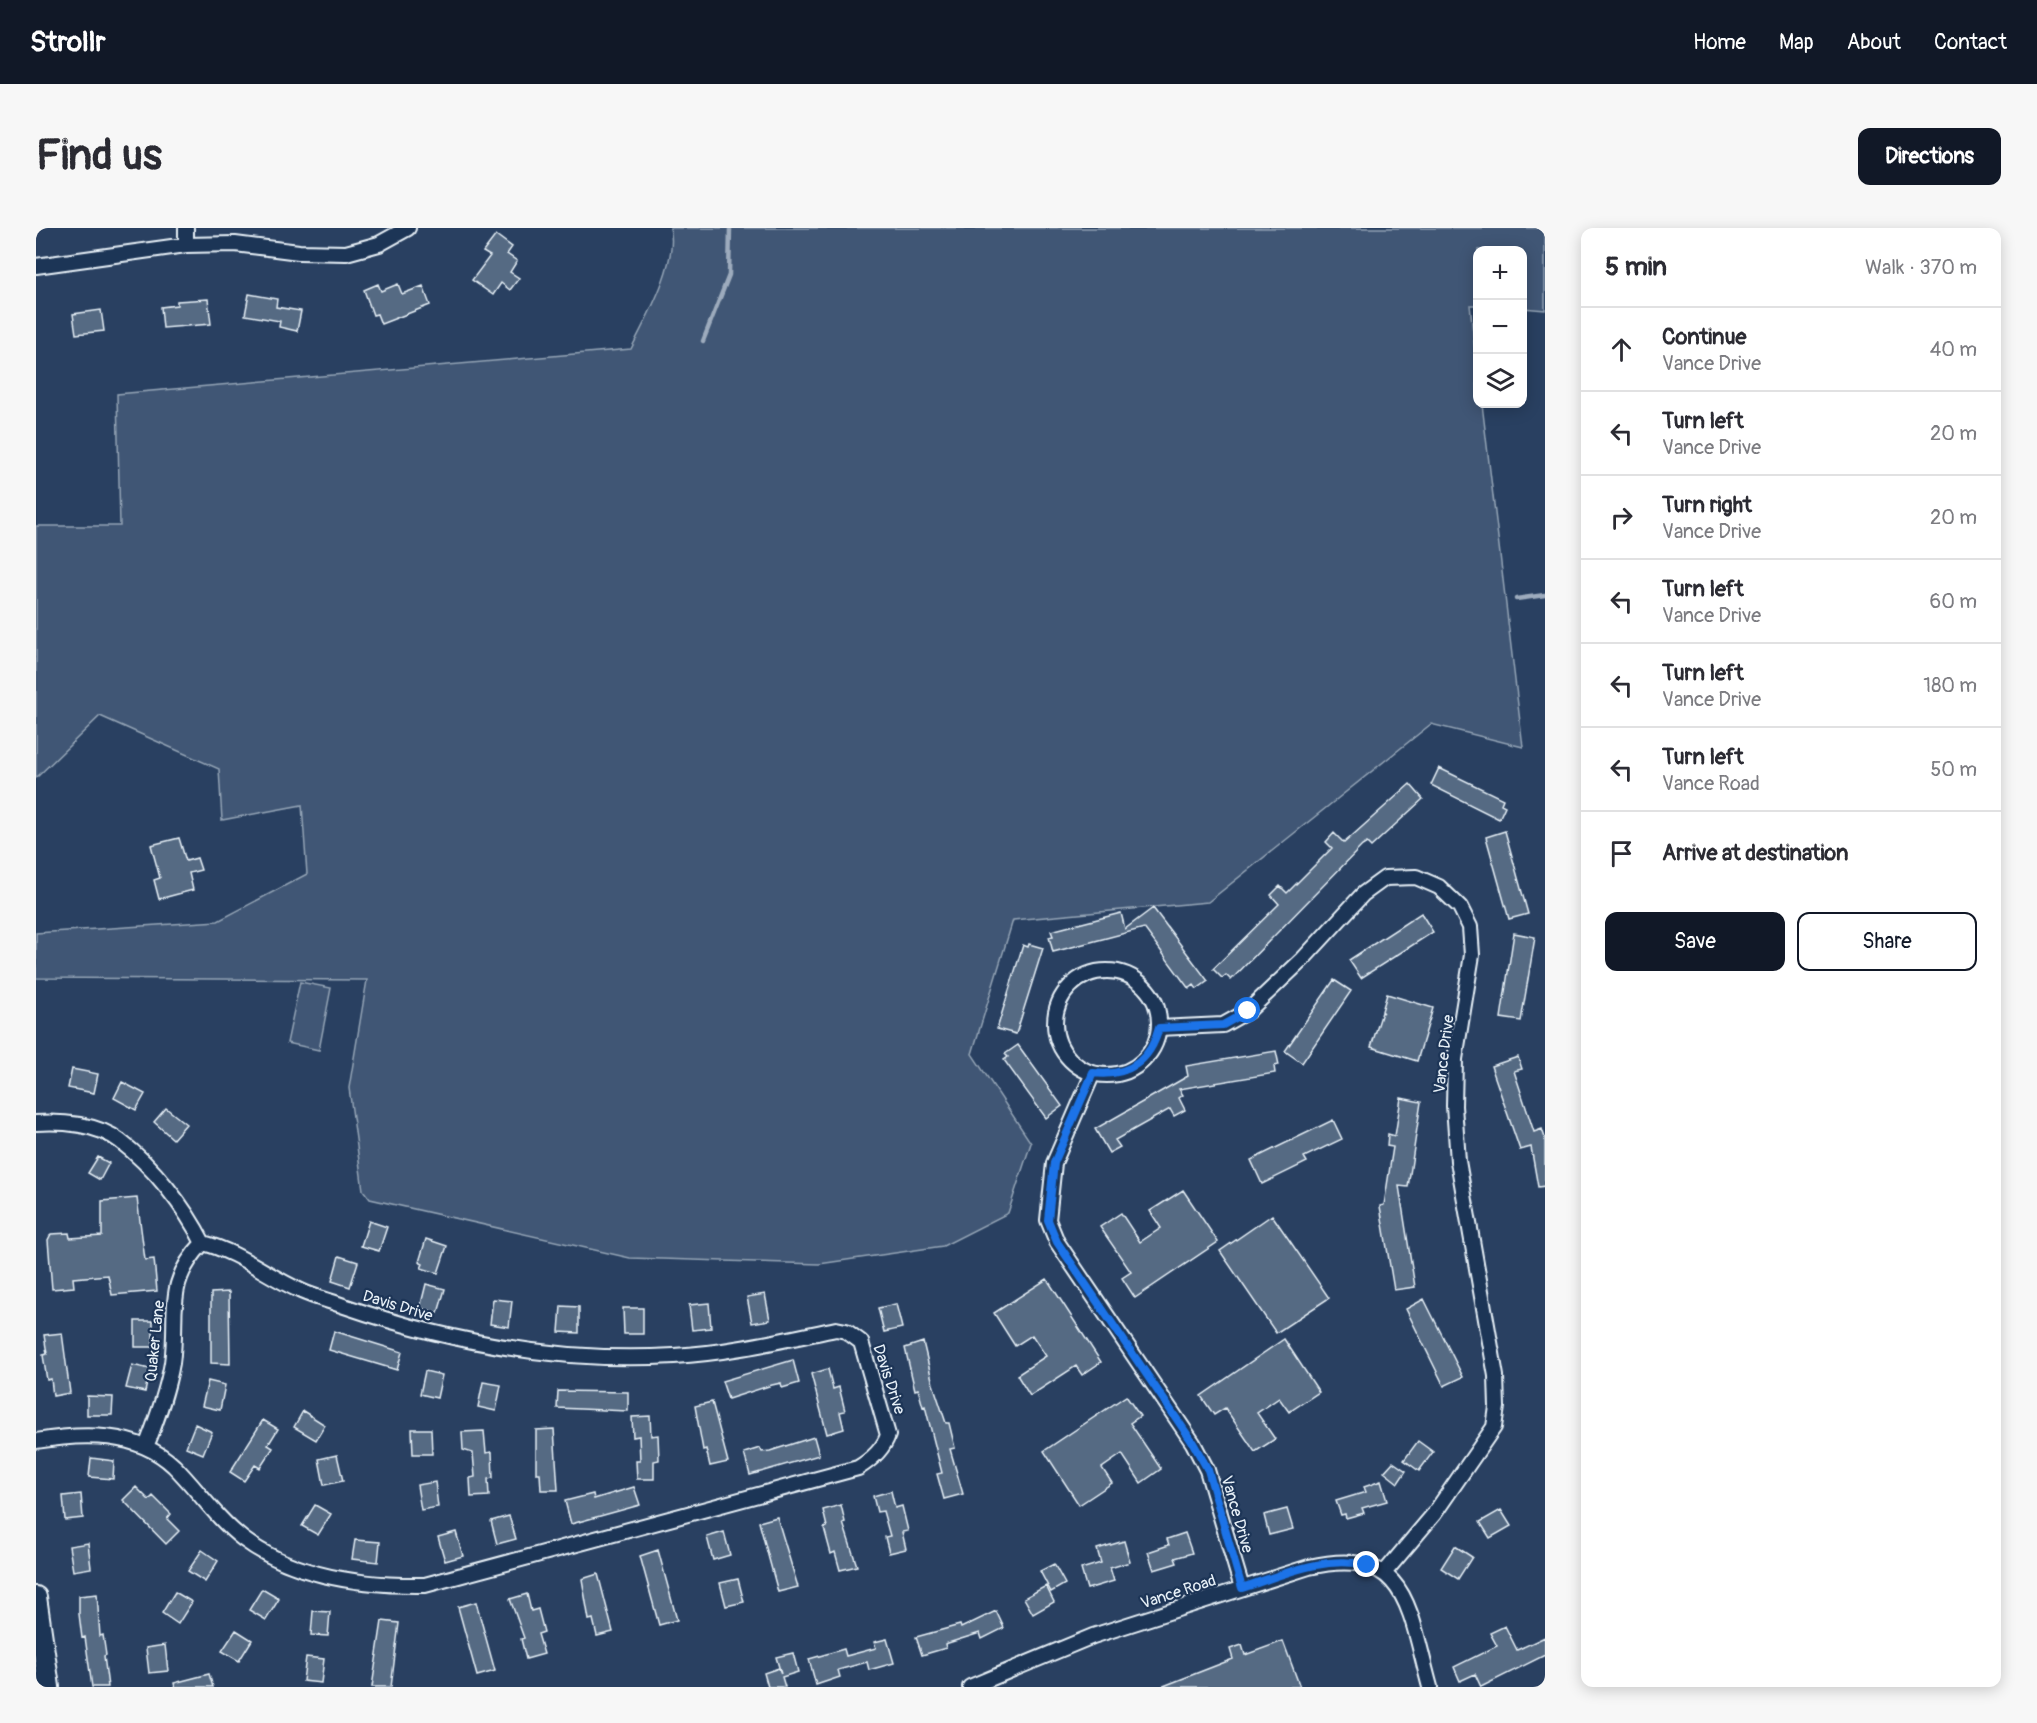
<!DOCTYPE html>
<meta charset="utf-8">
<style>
:root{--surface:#fff;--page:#f7f7f7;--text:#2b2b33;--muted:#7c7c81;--line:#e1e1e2;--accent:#111827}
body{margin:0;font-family:Pangolin,sans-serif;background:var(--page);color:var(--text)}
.controls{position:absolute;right:18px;top:18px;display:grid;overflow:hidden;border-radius:12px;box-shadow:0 3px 15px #0003}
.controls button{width:54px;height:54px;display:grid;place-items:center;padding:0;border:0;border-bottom:2px solid var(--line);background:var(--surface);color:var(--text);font:30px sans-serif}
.stop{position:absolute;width:18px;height:18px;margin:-14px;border:4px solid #1a73e8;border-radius:50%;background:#fff}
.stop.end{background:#1a73e8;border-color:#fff;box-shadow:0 2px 6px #0008}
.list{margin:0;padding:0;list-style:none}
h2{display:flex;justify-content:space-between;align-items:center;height:78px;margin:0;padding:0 24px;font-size:26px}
h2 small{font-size:20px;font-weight:400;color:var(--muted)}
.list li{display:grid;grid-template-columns:39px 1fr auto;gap:18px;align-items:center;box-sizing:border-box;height:84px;padding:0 24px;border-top:2px solid var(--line)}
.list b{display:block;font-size:22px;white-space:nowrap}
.list p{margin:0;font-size:20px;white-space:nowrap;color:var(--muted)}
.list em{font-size:20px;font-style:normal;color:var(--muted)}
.actions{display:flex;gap:12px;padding:18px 24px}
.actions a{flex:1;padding:14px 0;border:2px solid var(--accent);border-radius:12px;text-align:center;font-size:21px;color:var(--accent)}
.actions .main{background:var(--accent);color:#fff}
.icon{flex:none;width:33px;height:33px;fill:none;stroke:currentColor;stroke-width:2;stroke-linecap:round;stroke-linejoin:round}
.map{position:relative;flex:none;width:1509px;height:1459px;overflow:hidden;border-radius:12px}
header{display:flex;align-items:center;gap:36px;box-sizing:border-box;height:84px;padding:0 30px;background:var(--accent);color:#fff}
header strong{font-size:28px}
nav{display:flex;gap:33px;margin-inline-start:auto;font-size:21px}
.intro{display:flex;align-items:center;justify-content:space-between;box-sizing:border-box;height:144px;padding:0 36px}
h1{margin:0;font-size:42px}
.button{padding:15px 27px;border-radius:12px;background:var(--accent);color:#fff;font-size:21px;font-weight:700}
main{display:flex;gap:36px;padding:0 36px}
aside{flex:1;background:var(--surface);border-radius:12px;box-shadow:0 3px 15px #0003}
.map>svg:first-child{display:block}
</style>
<header>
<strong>Strollr</strong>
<nav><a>Home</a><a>Map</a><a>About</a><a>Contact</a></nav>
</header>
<div class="intro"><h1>Find us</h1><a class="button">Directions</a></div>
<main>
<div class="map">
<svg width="1509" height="1459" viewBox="0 0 1509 1459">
<rect width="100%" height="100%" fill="#294061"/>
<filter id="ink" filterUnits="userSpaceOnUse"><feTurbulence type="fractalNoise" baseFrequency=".0167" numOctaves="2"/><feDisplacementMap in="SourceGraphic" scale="12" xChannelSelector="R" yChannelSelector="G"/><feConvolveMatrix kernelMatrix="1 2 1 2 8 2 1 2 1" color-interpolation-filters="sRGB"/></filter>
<g filter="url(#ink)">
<path fill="#415774" stroke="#94a4b6" stroke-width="1.5" d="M634,0H1509V82L1487,80L1486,22H1442L1441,77H1434L1441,141L1442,176H1446L1487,519L1395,496L1172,674L977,692L936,826L995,915L972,985L907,1018L783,1036L594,1030L334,971L327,962L313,860L331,752L0,750V705L182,693L271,646L266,577L186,592L183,541L64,488L0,550V298H84L81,166L595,121C610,91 643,33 634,0Z
M264,754L295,760L283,822L251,815Z"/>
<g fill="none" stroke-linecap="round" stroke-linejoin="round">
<path stroke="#9dabbd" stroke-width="4.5" d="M667,113L693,47L694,0
M1480,371L1509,367"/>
</g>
<path fill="#556a83" stroke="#e8f1f8" stroke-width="1.5" d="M460,7L476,19L471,26L481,33L474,44L483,50L474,62L465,55L457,67L436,52L454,28L447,24Z
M342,56L345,63L362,56L366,66L387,58L394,77L345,96L341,86L337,87L328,62Z
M213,66L241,71L240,79L265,83L261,103L243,99L244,93L209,87Z
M172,71L175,96L127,100L125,79L141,77V73Z
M65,82L68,103L40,106L37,86Z
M1403,540L1467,571L1465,576L1469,578L1463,591L1395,557Z
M1374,556L1387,571L1335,619L1331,615L1326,618L1195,752L1190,747L1186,750L1177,741L1243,676L1235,667L1244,658L1251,665L1296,620L1290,614L1298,605L1308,615Z
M1469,603L1492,686L1473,691L1450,609Z
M143,610L150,633L161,630L165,642L153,645L157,662L123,671L118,652L124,650L115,617Z
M1117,680L1172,753L1161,761L1158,757L1153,761L1108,700L1017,724L1013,709L1017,708L1015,703L1085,685L1089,701Z
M1385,685L1397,704L1325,750L1313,732Z
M1478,705L1499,709L1485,793L1465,790Z
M993,716L1007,720L980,806L961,801L987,717L992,719Z
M1298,752L1315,763L1266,835L1249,823Z
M1351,766L1397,780L1381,833L1335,819L1346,784L1348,785L1346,783Z
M982,817L1026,878L1010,890L968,832L972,829L969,826Z
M1240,823L1243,837L1238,838L1239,845L1143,861L1147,867L1143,870L1149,882L1138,888L1134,881L1079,912L1084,919L1073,925L1059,901L1152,848L1150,838Z
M1482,829L1486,841L1478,843L1498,904L1506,901L1509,910V958L1502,959L1495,919L1484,922L1455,838Z
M36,841L62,846L58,865L32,860Z
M86,854L109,866L100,882L78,870Z
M1365,870L1385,874L1372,959L1363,958L1379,1059L1358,1062L1344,978L1348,977L1357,919L1351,918L1352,906L1359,908Z
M130,880L150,896L137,911L118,894Z
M1297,892L1306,911L1268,929L1271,934L1226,956L1215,932Z
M62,929L73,935L64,952L52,945Z
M1147,962L1182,1014L1099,1070L1086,1050L1095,1044L1064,999L1085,985L1104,1014L1125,1000L1114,983Z
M101,970L109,1032L118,1031L121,1063L76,1067L72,1047L37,1050L38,1059L16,1061L12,1012L15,1006L33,1005L34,1010L66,1008V973Z
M1236,987L1293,1070L1240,1105L1184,1023Z
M333,993L351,999L343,1023L325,1018Z
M390,1011L411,1018L402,1045L385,1040L387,1036L383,1034Z
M303,1028L322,1034L314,1059L296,1053Z
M1011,1051L1065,1134L1046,1147L1040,1138L994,1168L981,1147L1010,1128L996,1107L979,1118L958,1085Z
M390,1056L409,1061L402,1085L384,1080Z
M193,1064L194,1136L175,1135V1065Z
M729,1066L734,1092L716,1095L711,1069Z
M457,1071L476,1073L473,1099L454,1096Z
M1388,1071L1427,1149L1408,1158L1370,1081Z
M673,1075L675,1100L656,1102L653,1077Z
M860,1076L866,1100L848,1104L842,1080Z
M525,1078L543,1079V1105L523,1104Z
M587,1080H607V1106H588Z
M99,1093H117V1119H99Z
M298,1103L366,1124L361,1142L293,1122Z
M26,1105L34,1165L17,1168L15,1151L11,1152L7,1127L11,1126L8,1107Z
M1248,1111L1283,1164L1253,1184L1243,1170L1221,1185L1239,1211L1219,1224L1189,1180L1178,1187L1165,1168Z
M887,1114L897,1156L910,1195H913L919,1220L914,1221L927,1266L908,1271L901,1246L906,1245L889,1178L887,1179L882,1161L879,1162L869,1120Z
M757,1132L763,1155L746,1160L745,1155L736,1157L692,1171L686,1153Z
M96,1137L114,1141L109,1164L90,1160Z
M792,1141L797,1161L803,1159L809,1183L804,1184L808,1201L791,1206L775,1146Z
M389,1143L406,1147L401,1170L384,1166Z
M172,1153L189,1157L184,1182L166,1178Z
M447,1154L465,1157L460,1183L442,1179Z
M522,1163L592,1164V1183L521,1180Z
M51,1168L77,1169L76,1187H51Z
M1090,1168L1104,1188L1094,1195L1125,1241L1105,1255L1086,1226L1066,1240L1076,1255L1043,1277L1008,1223Z
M676,1174L692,1234L674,1238L670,1221L667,1222L659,1178Z
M267,1183L289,1197L280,1212L258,1199Z
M614,1188L615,1208L622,1207L623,1232L618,1233V1251H601L600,1233H604L603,1208L597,1209L596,1189Z
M227,1192L242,1201L232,1217L237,1220L224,1240L219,1237L208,1253L194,1244Z
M159,1196L176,1204L167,1226L150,1219Z
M376,1201H395L396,1226H377Z
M518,1201L522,1262H505L504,1245H500V1202Z
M448,1203L450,1225L456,1224L457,1250L452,1251L453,1268L435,1269L434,1250L439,1249L437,1225L427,1222L426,1204Z
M778,1209L783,1227L714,1247L708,1225L724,1220L726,1224L734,1223Z
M1382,1213L1397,1224L1383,1243L1368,1232Z
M301,1227L307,1253L288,1257L283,1231Z
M55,1230L78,1233L77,1251L53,1249Z
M1357,1234L1370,1243L1362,1255L1348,1244Z
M1345,1253L1351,1273L1326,1280L1328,1285L1310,1290L1309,1286L1305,1287L1300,1273L1330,1264L1328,1259Z
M399,1254L402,1279L385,1282L381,1257Z
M100,1259L113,1272L117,1268L135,1286L131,1291L143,1303L130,1316L87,1272Z
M598,1259L604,1277L535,1296L529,1273L557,1266L558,1271Z
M855,1263L859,1280L866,1278L872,1303L866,1304L870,1321L853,1325L849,1309L854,1308L847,1283L841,1284L837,1268Z
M45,1266L47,1290L29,1292L27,1268Z
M279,1277L295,1286L282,1307L266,1298Z
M805,1277L809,1294L807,1295L821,1338L804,1342L799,1324L795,1326L788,1300L791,1299L787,1282Z
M1251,1281L1257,1301L1233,1307L1228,1287Z
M1465,1282L1475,1298L1454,1310L1444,1294Z
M473,1288L480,1311L461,1316L455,1293Z
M741,1289L762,1359L742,1364L723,1294Z
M420,1304L427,1328L409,1333L402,1309Z
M688,1304L694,1327L677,1332L671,1309Z
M1149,1305L1156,1325L1139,1330L1141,1335L1118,1342L1112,1324L1133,1317L1131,1311Z
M319,1312L344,1314L342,1334L316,1331Z
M1088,1313L1094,1334L1074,1340L1078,1353L1051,1361L1045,1341L1065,1335L1061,1321Z
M52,1315L55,1340L37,1343L33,1318Z
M1419,1318L1436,1329L1422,1351L1405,1340Z
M166,1322L182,1333L169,1354L152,1343Z
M622,1322L641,1392L623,1397L604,1328Z
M1018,1336L1029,1356L1015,1364L1004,1343Z
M562,1346L577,1404L561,1408L557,1391L553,1392L546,1351Z
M702,1351L708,1374L690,1378L684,1355Z
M1010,1358L1018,1374L997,1386L988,1370Z
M226,1361L243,1371L230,1392L213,1382Z
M139,1364L156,1374L142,1396L126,1385Z
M61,1366L64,1408L67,1407L70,1427L68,1428L72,1459H56L49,1409L46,1410L43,1386V1368Z
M491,1366L495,1383L502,1381L508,1404L502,1406L508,1426L490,1431L485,1411L488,1410L474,1371Z
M440,1374L459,1443L441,1448L422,1379Z
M277,1383L294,1384L292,1408L275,1407Z
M960,1383L968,1400L946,1411L944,1405L909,1416L910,1420L886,1427L880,1409L924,1397L925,1400Z
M346,1393L363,1395L355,1459H336Z
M1469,1398L1481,1422L1509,1409V1427L1445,1459L1439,1446L1424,1453L1418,1439L1461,1418L1454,1405Z
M200,1402L216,1412L203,1433L186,1423Z
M851,1411L858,1435L833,1442L831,1434L802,1442L804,1449L780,1457L773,1431L808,1421L810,1428L840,1420L838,1414Z
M1247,1413L1264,1459H1125L1197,1431L1194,1421L1206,1417L1209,1427Z
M129,1417L132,1443L113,1445L110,1420Z
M757,1425L762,1444L746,1449L749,1459H732L728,1445L743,1440L745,1446L740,1429Z
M270,1429L288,1431L285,1455L267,1453Z
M173,1446L177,1459H139L138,1455Z"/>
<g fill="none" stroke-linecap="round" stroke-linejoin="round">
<defs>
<path id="street" d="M150,0V17
M0,38L150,17L199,16L263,24L310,25L343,16L372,0
M1019 795a52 52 0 1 1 104 0a52 52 0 1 1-104 0Z
M1123,800L1187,797L1212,783L1267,731L1327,666L1349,650L1380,649L1403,659L1424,679L1434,699L1436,727L1419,831L1418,878L1422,933L1460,1148L1461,1179L1458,1199L1398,1286L1349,1344
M1057,845L1018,935L1012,992L1021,1014L1157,1215L1171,1242L1206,1360
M0,895C26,893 62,896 84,913C117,938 149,979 167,1015
M0,1213C47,1205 101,1203 138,1238C162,1262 180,1290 207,1311C258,1349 328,1358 389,1357L822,1240C835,1232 847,1222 852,1207L825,1114L810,1103L800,1101C747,1112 693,1125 638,1128C526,1135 413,1114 308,1078C294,1073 278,1069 265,1063C231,1048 203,1024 167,1015
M110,1219C121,1191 131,1164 136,1135C143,1084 127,1057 167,1015
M934,1459L1057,1408L1273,1339C1373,1316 1373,1384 1394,1459"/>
<path id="secondary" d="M0,1369L13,1459"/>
</defs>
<use href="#street" stroke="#e8f1f8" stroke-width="18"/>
<use href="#secondary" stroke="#e8f1f8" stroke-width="24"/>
<use href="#street" stroke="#1d3557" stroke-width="14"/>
<use href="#secondary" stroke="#1d3557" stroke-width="20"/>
</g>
</g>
<g fill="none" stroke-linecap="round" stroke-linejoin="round" filter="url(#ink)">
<path stroke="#1a73e8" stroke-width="8" d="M1212,783L1187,797L1123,800C1114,834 1091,849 1057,845L1018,935L1012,992L1021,1014L1157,1215L1172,1242L1206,1360C1246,1347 1288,1327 1331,1337"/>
</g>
<g text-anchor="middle" stroke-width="4.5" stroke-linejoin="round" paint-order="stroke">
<g font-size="16" fill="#e8f1f8" stroke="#1d3557">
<text transform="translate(1407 826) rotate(-83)" y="6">Vance Drive</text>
<text transform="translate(362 1077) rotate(17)" y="6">Davis Drive</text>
<text transform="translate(118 1113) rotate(-84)" y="6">Quaker Lane</text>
<text transform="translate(854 1151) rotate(72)" y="6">Davis Drive</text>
<text transform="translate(1202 1286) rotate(74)" y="6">Vance Drive</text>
<text transform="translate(1142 1363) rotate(-18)" y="6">Vance Road</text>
</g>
</g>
</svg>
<div class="controls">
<button>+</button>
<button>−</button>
<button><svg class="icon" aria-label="layers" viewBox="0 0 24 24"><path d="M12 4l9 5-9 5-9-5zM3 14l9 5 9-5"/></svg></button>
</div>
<div class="stop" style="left:1212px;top:783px"></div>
<div class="stop end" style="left:1331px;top:1337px"></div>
</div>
<aside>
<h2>5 min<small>Walk · 370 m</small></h2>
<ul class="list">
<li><svg class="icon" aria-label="ahead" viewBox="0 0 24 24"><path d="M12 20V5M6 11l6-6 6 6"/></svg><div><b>Continue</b><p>Vance Drive</p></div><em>40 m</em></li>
<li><svg class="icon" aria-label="left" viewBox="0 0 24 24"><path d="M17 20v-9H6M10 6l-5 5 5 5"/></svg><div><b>Turn left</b><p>Vance Drive</p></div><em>20 m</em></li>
<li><svg class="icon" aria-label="right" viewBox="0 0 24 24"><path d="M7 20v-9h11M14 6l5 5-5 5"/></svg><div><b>Turn right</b><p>Vance Drive</p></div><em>20 m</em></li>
<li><svg class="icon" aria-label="left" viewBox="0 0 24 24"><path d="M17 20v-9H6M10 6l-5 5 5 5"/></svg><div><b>Turn left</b><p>Vance Drive</p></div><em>60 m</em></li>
<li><svg class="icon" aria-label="left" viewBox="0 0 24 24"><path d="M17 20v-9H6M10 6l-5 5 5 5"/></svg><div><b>Turn left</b><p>Vance Drive</p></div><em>180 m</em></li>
<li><svg class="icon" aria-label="left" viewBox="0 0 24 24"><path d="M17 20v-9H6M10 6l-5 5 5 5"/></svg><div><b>Turn left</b><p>Vance Road</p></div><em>50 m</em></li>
<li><svg class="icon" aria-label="arrive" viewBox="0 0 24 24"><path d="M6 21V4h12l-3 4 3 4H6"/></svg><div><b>Arrive at destination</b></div></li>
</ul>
<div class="actions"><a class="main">Save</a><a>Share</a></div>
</aside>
</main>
